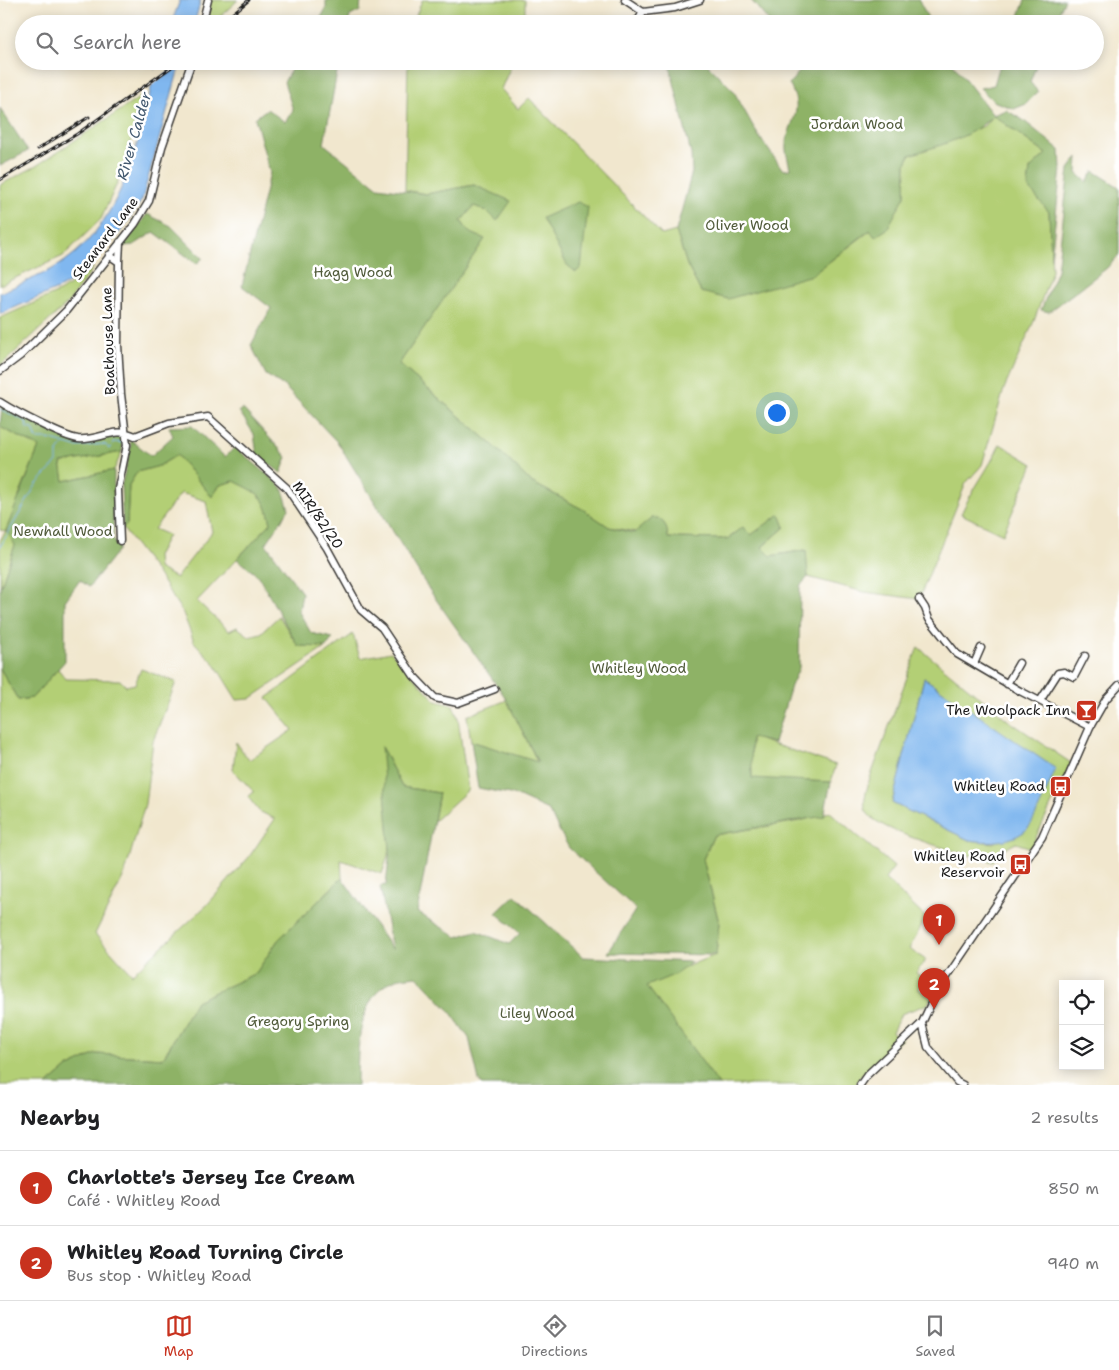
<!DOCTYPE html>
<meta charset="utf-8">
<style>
:root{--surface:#fff;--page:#f2f2f2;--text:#202124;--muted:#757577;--line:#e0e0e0;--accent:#c8321e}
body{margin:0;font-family:"Shantell Sans",sans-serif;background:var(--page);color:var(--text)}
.controls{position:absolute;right:15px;bottom:15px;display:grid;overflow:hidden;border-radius:0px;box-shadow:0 2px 12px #0003}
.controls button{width:45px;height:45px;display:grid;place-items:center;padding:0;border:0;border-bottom:1px solid var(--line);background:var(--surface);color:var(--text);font:25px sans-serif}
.you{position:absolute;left:776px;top:412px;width:18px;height:18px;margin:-12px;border:4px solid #fff;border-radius:50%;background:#1a73e8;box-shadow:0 0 0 8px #1a73e833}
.badge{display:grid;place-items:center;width:32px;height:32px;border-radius:50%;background:var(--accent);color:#fff;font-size:16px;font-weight:700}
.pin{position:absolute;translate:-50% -41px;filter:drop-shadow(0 1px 2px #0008)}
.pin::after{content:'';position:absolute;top:26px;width:18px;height:15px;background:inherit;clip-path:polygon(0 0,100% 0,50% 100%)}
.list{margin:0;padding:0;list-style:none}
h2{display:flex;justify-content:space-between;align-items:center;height:65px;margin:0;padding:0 20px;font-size:21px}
h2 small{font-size:16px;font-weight:400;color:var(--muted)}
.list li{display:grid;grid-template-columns:32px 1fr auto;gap:15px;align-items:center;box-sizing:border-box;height:75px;padding:0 20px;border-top:1px solid var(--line)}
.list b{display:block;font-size:19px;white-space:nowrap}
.list p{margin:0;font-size:16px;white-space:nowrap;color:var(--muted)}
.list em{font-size:16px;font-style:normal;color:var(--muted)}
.icon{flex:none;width:28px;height:28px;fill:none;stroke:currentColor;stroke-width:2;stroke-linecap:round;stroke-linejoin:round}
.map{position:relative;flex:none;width:1119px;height:1085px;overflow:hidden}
.search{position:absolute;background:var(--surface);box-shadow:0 2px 12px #0003;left:15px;right:15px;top:15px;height:55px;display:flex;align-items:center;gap:12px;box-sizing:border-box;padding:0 18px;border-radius:28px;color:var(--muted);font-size:19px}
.sheet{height:215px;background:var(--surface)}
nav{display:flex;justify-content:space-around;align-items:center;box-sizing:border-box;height:70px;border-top:1px solid var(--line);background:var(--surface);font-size:14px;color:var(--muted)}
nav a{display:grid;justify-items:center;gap:2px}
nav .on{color:var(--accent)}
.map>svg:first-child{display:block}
</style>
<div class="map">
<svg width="1119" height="1085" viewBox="0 0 1119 1085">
<rect width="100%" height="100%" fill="#fff"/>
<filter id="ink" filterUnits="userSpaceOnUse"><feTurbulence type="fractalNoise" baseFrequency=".02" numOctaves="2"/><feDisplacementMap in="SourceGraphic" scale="10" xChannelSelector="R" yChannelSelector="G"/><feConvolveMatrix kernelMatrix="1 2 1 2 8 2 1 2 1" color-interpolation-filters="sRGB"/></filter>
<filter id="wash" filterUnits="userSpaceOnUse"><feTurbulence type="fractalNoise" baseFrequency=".0096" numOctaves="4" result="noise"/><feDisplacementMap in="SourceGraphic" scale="20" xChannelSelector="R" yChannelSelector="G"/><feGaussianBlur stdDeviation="1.12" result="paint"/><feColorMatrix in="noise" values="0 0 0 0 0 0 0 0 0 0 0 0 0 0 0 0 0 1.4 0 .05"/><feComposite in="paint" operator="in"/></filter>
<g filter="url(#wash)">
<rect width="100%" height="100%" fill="#f1e7ce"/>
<path fill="#b3cf75" stroke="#687648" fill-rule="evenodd" d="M211,0H238L212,24H207Z
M422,0H525V24H413Z
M408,61H513L501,89L518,109L529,98L662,235L676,231L687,265L701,292L812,275L871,230L905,196L906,163L910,155L984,126L993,115L1046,154L1030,169L1028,186L1049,212L1052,271L1034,321L1004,389L982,465L966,483L919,599L864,592L808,577L805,550L771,556L762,547L785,527L750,535L743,527L728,539L668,538L609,527L584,510L531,482L493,445L399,364L484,240L469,232L461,221L474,205L487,211L474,185L426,194L405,190Z
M145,94L135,124L128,159L101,219L63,256L0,285V185L36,166Z
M94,267L68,303L0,366V318L61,291Z
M0,427L39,447L19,496L15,545L0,589V540L6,531L0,530Z
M1000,444L1033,464L1003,534L961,514C972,489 989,469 1000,444Z
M122,452L114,470L64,481L61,463Z
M177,455L212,497L220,485L235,481C260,494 264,494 271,523L197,601L229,631L237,627L249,636L261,633L279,616L298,646L326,647L250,699L237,700L214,663L194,642L183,613L157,573L123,529L127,524L129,485L137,472L159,466ZM181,493L206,501L212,532L176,578L158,568L157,556L168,535L154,529Z
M353,634L360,658L391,652L436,701L453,705L458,718L468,790L434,821L439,793L402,787L382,748L390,850L382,874L341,860L342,878L278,940L256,973L196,1001L163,1058L96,1054L67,1068L47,1085H0V668L18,700L32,698L58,669L66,679L120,680L126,686L135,684L141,669L176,682L153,741L145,804L125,873L95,934L132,974L207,905L249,857L275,819L259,811L248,797L254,792L233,770L236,742L249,760L293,730L267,698Z
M918,647L1009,721L1071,763L1031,848L1016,843L1003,850L993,862C968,854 877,833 866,811C862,803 867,790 869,781ZM924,678L1055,769L994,843L969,840L892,803Z
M507,700L538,763L471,741L467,716Z
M751,737L836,765L831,782L752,779Z
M830,812L894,867L885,879L926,918L909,949L926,960L916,973L925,980L918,989L931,997L928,1004L901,1014L892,1032L902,1039L860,1077L855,1085H719L646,986C670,976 691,963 716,955L719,923L703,859L714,835L800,821Z"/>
<path fill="#8eb266" stroke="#556741" d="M326,0H361L360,11L350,16L348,24H317L326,9Z
M751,0H919L931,24H771Z
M1025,0H1065L1053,24H1016Z
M296,61H339L324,144L378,187L426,194L474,185L511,201L497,221L487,211L474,206L461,221L469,232L485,239L399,364L493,445L531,482L584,510L609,527L634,533L653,517C665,520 667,526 668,538L728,539L743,527L751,535L780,514L785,527L762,547L771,556L806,550L808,577L800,586L799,668L791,686L774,743L751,738L752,778L831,782L824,816L714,835L703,859L719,923L716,955L608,953L636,909L569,848L548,810L515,795L478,788L471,741L538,762L505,697L430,591L338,443L284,386L266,375L251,345L271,308L242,286L270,173L255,118L267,109L285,122L293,110L284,82Z
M704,61L733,90L758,135L783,170L790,169C789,161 785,152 786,145C790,118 805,112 789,84L808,61H951L993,115L1006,110L1023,120L1060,150L1061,169L1051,259L1049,212L1028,187L1030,169L1046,154L993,115C972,138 940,145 910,155L906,163L905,196L887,229L875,237L870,230L812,275L728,299L701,292L687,265L676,231L692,172L691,154L670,66Z
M1001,61H1038L1030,82L1038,92L1026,104L1014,109L993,101L980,88L994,85Z
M0,108L28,151L0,166Z
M1078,157L1077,173L1087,182L1094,171L1119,187V255L1107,268L1049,312L1041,310L1057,270L1069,169Z
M578,202L588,207L581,268L576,272L567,265L542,218Z
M147,214L171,226L203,258L197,264L154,232L134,245L123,246Z
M2,406L79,441L123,435L122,452L61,463L64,481L114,470L113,539L119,549L89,587L80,580L65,601V661L32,698L18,700L0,668V589L15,545L6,530L39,447L0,427Z
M243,409L287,457L281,473L257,455L254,434L239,411Z
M192,426L225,457L235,447L282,487L289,509L266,544L302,593L299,612L311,633L333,638L326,647L298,646L258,576L237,559L271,523C264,494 260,494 234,481L220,485L212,497L177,455L159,466L137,472L129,485L127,524L123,529L121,487L131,447L130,439L151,456L173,436L169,427Z
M381,746L402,787L439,793L417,912L457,937L476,931L509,944L520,933L496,913L515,895L583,957L692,962L676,974L647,986L719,1085H482L479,1081L469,1038L449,1010L417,976C410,977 401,977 394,980C356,997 358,1050 357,1085H47L67,1068L96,1054L163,1058L196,1001L256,973L278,940L342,878L392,949L380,886L386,885L390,850Z"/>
<path fill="#80b7ef" stroke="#4e6a86" d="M180,0H201L194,24H171Z
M157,61H181L142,200L121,231L76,278L62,287L0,314V293C19,284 49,273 65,261C127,217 141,131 157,61Z
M924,678L1056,769C1050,781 1036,818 1029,827C1015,843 988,843 969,840L892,803Z"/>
<path fill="#f1e7ce" d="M166,61H184L148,88L152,72Z"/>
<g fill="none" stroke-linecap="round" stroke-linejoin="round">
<path stroke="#80b7ef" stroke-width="1" d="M0,409L26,421L27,428L33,429L37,439H48L76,447L102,444L106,445L109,449L114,442L124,443
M0,547L36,485L57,462V453L64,444"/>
</g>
</g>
<g filter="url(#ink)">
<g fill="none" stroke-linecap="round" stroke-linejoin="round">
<defs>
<path id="minor" d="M625,0L643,12L675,8L700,0
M202,24L208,0
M631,24L639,19L643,12
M109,255L119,262L118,345L121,394L127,445L118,489L120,541
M119,262L120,242
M0,371L20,356L66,311L135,224L149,201L162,147L192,61
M0,402C14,411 63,437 78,439C98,441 116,426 135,436L169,423L208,417L287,488L327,548L361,610L382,628L414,676L435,698L458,703L495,689
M919,599L925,608L929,619L957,654L1020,691L1090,727
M974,664L981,648
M1007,684L1019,663
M1040,701L1058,673L1064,672L1074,677L1085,656
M922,1023L928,1047L957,1082L963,1085
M860,1085L867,1075L922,1023L936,993L1042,837L1090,727L1106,699L1119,685"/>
</defs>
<use href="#minor" stroke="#3c3a37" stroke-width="9"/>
<use href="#minor" stroke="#fff" stroke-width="6"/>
<defs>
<path id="rail" d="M220,24L249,0
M38,149L89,117
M0,180L77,134L180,61"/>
</defs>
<use href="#rail" stroke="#1c1c1c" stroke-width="3"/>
<use href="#rail" stroke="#fff" stroke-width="1" stroke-dasharray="4" stroke-linecap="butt"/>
</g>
</g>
<defs>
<symbol id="bar-square" viewBox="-11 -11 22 22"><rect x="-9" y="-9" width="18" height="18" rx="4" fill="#c8321e" stroke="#fff"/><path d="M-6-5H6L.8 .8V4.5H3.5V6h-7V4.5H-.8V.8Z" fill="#fff"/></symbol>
<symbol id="bus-square" viewBox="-11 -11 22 22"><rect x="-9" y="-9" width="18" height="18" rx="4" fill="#c8321e" stroke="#fff"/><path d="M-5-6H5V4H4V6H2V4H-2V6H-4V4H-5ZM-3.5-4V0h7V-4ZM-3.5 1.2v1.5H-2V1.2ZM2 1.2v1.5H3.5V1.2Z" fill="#fff"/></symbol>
</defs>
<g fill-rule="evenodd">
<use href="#bar-square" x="1074" y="698" width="25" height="25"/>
<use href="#bus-square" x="1048" y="774" width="25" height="25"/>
<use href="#bus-square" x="1008" y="852" width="25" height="25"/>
</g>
<g text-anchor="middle" stroke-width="5" stroke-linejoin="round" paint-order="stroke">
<g font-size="14" fill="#515b3b" stroke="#fff">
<text x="857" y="129">Jordan Wood</text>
<text x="747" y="230">Oliver Wood</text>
<text x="353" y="277">Hagg Wood</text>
<text x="63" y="536">Newhall Wood</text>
<text x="639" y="673">Whitley Wood</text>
<text x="537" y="1018">Liley Wood</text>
<text x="298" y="1026">Gregory Spring</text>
</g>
<g font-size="14" fill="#1c1c1c" stroke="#fff">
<text transform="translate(105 238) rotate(-53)" y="5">Steanard Lane</text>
<text transform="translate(108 341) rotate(-92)" y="5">Boathouse Lane</text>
<text transform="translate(318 515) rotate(56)" y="5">MIR/82/20</text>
</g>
<g font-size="14" fill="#1c1c1c" stroke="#fff" text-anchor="end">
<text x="1070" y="715">The Woolpack Inn</text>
<text x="1045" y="791">Whitley Road</text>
<text x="1005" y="861">Whitley Road<tspan x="1005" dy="16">Reservoir</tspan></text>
</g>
<g font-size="15" font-style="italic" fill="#445a70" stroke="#fff">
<text transform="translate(134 136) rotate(-74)" y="5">River Calder</text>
</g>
</g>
</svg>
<div class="controls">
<button><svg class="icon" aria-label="locate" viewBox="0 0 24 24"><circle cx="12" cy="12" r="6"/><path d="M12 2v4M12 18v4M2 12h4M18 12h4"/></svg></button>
<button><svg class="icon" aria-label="layers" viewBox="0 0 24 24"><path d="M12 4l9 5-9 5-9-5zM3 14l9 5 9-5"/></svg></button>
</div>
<div class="you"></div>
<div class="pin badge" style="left:939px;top:945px">1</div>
<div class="pin badge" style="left:934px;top:1009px">2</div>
<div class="search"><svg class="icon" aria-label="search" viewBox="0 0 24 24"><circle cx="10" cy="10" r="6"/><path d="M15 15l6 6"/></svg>Search here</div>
</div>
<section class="sheet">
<h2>Nearby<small>2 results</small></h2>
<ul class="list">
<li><span class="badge">1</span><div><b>Charlotte's Jersey Ice Cream</b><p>Café · Whitley Road</p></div><em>850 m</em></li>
<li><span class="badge">2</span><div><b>Whitley Road Turning Circle</b><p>Bus stop · Whitley Road</p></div><em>940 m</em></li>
</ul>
</section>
<nav>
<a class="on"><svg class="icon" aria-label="map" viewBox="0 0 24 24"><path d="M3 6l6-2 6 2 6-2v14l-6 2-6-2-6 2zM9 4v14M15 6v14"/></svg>Map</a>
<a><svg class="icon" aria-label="directions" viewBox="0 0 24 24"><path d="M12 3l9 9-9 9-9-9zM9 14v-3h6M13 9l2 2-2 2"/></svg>Directions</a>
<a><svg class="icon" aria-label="saved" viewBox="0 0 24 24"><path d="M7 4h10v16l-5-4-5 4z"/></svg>Saved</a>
</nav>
